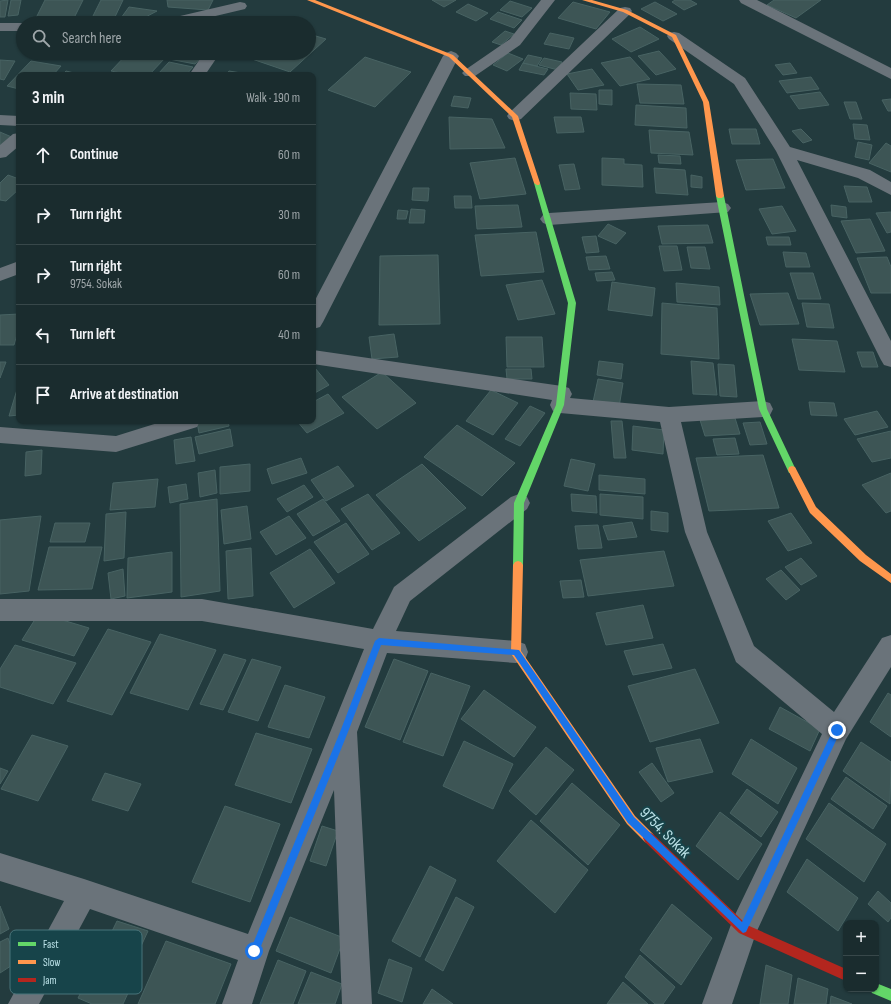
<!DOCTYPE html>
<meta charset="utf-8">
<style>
:root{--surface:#1a2c2e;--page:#233436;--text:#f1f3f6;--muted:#9fa7aa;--line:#38484a}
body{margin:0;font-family:"Sofia Sans Condensed",sans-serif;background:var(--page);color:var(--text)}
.controls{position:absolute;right:12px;bottom:12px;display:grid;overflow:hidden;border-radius:8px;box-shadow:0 1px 3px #0004}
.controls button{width:36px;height:36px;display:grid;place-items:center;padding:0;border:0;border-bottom:1px solid var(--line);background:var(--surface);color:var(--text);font:20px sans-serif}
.stop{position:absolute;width:12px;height:12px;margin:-9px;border:3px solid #1a73e8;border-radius:50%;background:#fff}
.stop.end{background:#1a73e8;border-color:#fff;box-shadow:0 1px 4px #0008}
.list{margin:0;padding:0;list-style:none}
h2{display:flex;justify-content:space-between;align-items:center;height:52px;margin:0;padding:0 16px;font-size:17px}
h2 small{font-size:13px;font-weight:400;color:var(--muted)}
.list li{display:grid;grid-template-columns:26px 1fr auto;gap:12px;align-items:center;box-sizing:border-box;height:60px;padding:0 16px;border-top:1px solid var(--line)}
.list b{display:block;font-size:15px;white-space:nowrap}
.list p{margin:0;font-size:13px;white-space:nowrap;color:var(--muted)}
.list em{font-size:13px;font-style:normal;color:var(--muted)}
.icon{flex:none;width:22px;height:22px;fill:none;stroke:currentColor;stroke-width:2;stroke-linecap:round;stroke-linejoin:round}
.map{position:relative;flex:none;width:891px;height:1004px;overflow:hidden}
.search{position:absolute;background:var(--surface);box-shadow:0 1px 3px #0004;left:16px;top:16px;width:300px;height:44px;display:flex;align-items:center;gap:10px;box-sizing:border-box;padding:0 14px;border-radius:22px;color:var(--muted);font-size:15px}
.panel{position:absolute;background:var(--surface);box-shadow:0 1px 3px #0004;left:16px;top:72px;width:300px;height:352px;border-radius:8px}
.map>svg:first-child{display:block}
</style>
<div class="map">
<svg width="891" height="1004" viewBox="0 0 891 1004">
<rect width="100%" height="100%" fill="#233b3e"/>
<path fill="#3d5555" stroke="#486363" d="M8,0L5,17H0V1Z
M11,0H21L18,15L8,16Z
M45,0H83L74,18H36Z
M101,0H123L114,19L92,18Z
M167,0H213L208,10L168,7Z
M432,0H456L444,7Z
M675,0H690L697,4L684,10L672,2Z
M774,0H821L796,18L767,5Z
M510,1L532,8L522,17L500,10Z
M573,2L610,12L596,29L558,18Z
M655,2L677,14L663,21L641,9Z
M468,4L488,13L476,21L456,12Z
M129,7L157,11L140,20L121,18Z
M498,12L522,20L514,28L490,19Z
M640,27L659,39L631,52L612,39Z
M505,31L514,34L501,45L492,42Z
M550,33L574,38L569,49L544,44Z
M309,34L326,39L290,72L252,59L259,53H309Z
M659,51L676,69L656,75L638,56Z
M23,53H59L54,59Z
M128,53H143L165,58L149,75H131L111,71Z
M174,53H205L195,64L169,59Z
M508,53L523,59L507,71L493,65Z
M528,55L542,58L537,66L523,63Z
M365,57L411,72L375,107L328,90Z
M630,57L650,79L620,86L601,63Z
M544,58L562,62L558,70L539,65Z
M0,60L15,61L4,80L0,79Z
M31,61L61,66L53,75H19V89L7,86Z
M169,62L193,67L186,75L158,74Z
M523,63L548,69L544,75L519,70Z
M790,63L797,73L783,75L775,65Z
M592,69L604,85L578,90L567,74Z
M66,71L78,74L62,75Z
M229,71L241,73L239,75H226Z
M811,77L819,89L787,93L779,81Z
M637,84L681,85L684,104L640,103Z
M599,90H612V105L599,104Z
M820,92L829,105L799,109L790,96Z
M570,93L596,94L597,110L571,109Z
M454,96L471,98L468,108L451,106Z
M891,99V111H888L882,100Z
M844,102H856L862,119H850Z
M636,105L686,108L687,128L635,125Z
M449,117L492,119L505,148L450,149Z
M554,117H581L584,132L557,133Z
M853,124L867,125L870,140L855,139Z
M729,129H756L760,144H732Z
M801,129L812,140L803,143L792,131Z
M649,130L689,132L693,155L651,153Z
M0,132L14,138L0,149Z
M858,142L872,145L869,160L855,157Z
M886,143L891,146V172L869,163Z
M658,155L680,156L681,164L659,163Z
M515,158L526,194L480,199L470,163Z
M602,158L624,159V164L642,165L643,187L602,185Z
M773,159L785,188L746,190L736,160Z
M574,164L580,189L565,190L559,165Z
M654,168L685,170L688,195L656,193Z
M8,175L19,179V189L6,201L0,200V183Z
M691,175L702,177V188L691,187Z
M844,186L867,187L872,202H849Z
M413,188H429L428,201L412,200Z
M454,196H471L472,208H455Z
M518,205L522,227L477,229L475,206Z
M831,205L846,207L847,218L832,216Z
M782,206L796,231L772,234L759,209Z
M411,209L425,210L424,223H409Z
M398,210L408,211L406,219H397Z
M891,212V232L887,233L876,213Z
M870,219L885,251L856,253L841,221Z
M608,224L626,233L616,244L598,236Z
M708,225L713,243L662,244L658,226Z
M536,232L544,272L481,276L475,235Z
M596,236L599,252L586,253L582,237Z
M766,237H789L791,245H768Z
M659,246H677L682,270L664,271Z
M687,247H705L710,269L691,268Z
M783,252L806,253L810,267H786Z
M438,255L440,324L379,325L380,256Z
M606,256L610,269L589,270L586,257Z
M887,257L891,267V293H871L857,258Z
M612,272L615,280L597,281L595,273Z
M790,273H813L821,299H798Z
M542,280L555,314L518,320L506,285Z
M612,282L655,288L652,316L608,310Z
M676,283L719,287L720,305L677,302Z
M788,293L799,324L760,325L750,294Z
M662,303L717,308L719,359L661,354Z
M802,303L829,304L834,328L807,327Z
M19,314V327L14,345H0V315Z
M394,334L398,357L372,359L369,337Z
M506,337H542L544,367H507Z
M792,339L837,341L845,372L799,370Z
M857,352H873L878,367H862Z
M599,361L623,364L621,379L597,375Z
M691,361L713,363L717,395L693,394Z
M0,362H6L0,378Z
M718,364L734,365L737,397L720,396Z
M315,368L329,385L313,394V369Z
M506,369H531L532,379H507Z
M382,372L416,403L377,429L342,397Z
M598,379L623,383L619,407L593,402Z
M19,383V415L9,416Z
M491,390L518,403L493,435L466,421Z
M328,394L344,413L307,433L297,421H313V402Z
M809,402L834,403L837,416L811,415Z
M530,406L545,413L520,446L505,439Z
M877,411L888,427L855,435L844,419Z
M735,418L740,434L705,436L700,420Z
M228,421L229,426L199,433L197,422Z
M611,421H622L626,458H614Z
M760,422L767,444L750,445L743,423Z
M457,425L515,463L482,496L424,457Z
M633,426L664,430L663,454L632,450Z
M230,429L233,446L199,454L195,437Z
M891,431V458L872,462L857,439Z
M191,437L195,461L176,464L174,440Z
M735,438L739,454L717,455L713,439Z
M42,450L41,474L25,476L26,452Z
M763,455L779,508L709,511L696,458Z
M301,458L307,473L272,484L267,469Z
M571,459L595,464L588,491L564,486Z
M250,464V491L220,494V467Z
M422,464L466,508L419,541L376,495Z
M338,466L354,486L326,501L311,480Z
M215,470L217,493L200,497L198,473Z
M891,473V511L886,513L862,485Z
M599,475L645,479V494L599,490Z
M158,479L155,507L110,510L113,483Z
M186,484L188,499L170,503L168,487Z
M304,485L313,497L287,512L277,499Z
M368,494L400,533L372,550L341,509Z
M571,494L596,496L597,513L572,511Z
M600,494L643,497V519L600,515Z
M217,499L220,591L181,597L180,504Z
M323,499L340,521L313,536L297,514Z
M247,506L251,539L224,544L221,510Z
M651,511L668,513V532L651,530Z
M126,512L124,558L104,561L106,514Z
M791,513L812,543L788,551L768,521Z
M41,516L29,591L0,594V520Z
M289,516L306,538L276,555L260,532Z
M632,522L637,537L608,540L603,526Z
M55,523H90L85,542H50Z
M346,523L369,554L338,573L314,542Z
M598,525L602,548L578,549L575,526Z
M49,547H102L92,589L38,590Z
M251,548L253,596L228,599L226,551Z
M310,549L335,583L294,608L270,573Z
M664,551L674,586L588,596L580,560Z
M172,552V592L127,598L128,558Z
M801,558L817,576L801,585L785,567Z
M123,569L125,596L111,599L108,573Z
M781,570L800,590L786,600L766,579Z
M581,580L584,597L563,598L560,581Z
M643,605L653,638L606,645L596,613Z
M39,613L89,628L74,656L22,640Z
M108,629L151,642L112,715L67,701Z
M160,634L216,650L188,710L130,693Z
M663,644L672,668L633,675L624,651Z
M15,645L76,663L53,704L0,687V669Z
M224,654L246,660L223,710L200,704Z
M252,659L281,667L258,721L228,712Z
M394,659L428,671L400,740L365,727Z
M695,669L719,723L650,742L628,686Z
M431,673L470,686L443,756L403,742Z
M285,685L325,697L309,738L268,727Z
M484,690L536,727L514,757L461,719Z
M888,693L891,695V737L870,722Z
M780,707L820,729L810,751L769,729Z
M256,733L312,749L291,803L235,785Z
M32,735L68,746L38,801L1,789Z
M700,739L713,772L668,782L656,748Z
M751,739L797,768L778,804L732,774Z
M464,741L513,764L493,809L443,786Z
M861,742L891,762L890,804L843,771Z
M546,747L574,770L536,815L509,791Z
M652,763L674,793L661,802L639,772Z
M0,768L8,771L0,784Z
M105,773L141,784L128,811L92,800Z
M846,777L887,806L873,829L831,799Z
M572,783L620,825L588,865L540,821Z
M747,789L778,812L761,837L730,813Z
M829,803L886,844L864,882L806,839Z
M225,806L280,824L250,902L192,882Z
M720,812L762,844L738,880L696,846Z
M531,820L588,870L555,913L497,861Z
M322,826L338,831L326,866L310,861Z
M807,859L858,898L838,931L787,892Z
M430,866L456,880L420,957L392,941Z
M878,891L891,903V918L888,922L868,904Z
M456,897L474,907L443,971L425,960Z
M672,904L712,938L681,985L640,950Z
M0,906L9,929L0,934Z
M290,917L344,938L331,973L276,951Z
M117,921L148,931L130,970L99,958Z
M8,938L17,962L0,973V942Z
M166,941L231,964L215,1004H138Z
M640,955L675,987L663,1004H655L625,977Z
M389,959L412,968L402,1002L378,993Z
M278,960L306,971L293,1004H260Z
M95,965L134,980L123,1004H92L78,998Z
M766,965L792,975L788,1004H760Z
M311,972L342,984L335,1004H298Z
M798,978L828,989L826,1004H794Z
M623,982L648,1004H607Z
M432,989L453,1004H423Z
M831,996L852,1004H830Z"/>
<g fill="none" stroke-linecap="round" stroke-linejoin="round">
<path fill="#6a737a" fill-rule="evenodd" d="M541,0H555L520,45L475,76H465L462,73L465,70L510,39Z
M739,0H757L891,68V79L741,3Z
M240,2L245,3L247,6L245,9L186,23H161L163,20Z
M625,7L630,8L632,11L630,14L521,119L515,121L509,119L507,116L509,113L620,8Z
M0,23H25H23V31H0Z
M674,32L679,33L745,78L790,147L870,170L891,182V195L858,178L797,160L891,341V367L884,365L881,360L776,151L734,84L669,39L667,36L669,33Z
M451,51L456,53L459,56L323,322L320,327L313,329V304L443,56L446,53Z
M204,53H220L205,75H189Z
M0,115L19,116V126L0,125Z
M19,133V146L6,157L0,158V145L13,134Z
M722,202L728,204L731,208L728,212L549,225L543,223L540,219L543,215L549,213Z
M19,261V274L0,281V268Z
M313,350L562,386L569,388L572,394L570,398L669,407L763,401L770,403L773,409L770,415L763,417L681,422L707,532L754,646L834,712L882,638L891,635V667L846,739L756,933L732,1004H702L733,919L822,734L736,662L685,532L660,422L560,413L553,411L550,405L552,400L313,364Z
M164,421H200L197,427L116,452L0,443V427L116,436Z
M519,494L527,497L530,503L527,509L410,601L396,631L516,641L525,644L528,652L525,660L516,663L387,653L357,732L372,1004H342L334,790L269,951L252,1004H222L238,960L90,909L39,1004H8L64,901L0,881V853L84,879L248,934L364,649L202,621H0V599H202L373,629L394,587L511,497Z"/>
<path fill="#63d668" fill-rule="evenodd" d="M535,181H537L540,183L576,303L564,405L524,503L523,565L521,568L518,569L515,568L513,565L514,503L556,405L568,303L534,183Z
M718,194H722L724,196L767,409L796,470L795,473H789L759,409L716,196Z
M876,983L891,989V1001L872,993L870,989H876Z"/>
<path fill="#ff974d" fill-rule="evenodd" d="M307,0H315L453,55L518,116L540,183L539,185H537L534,183L512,117L449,57Z
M582,0H592L627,10L676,35L709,102L724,196L722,198H718L716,196L703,102L672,37L623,12Z
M792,466L795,467L816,507L866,555L891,574V583L860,561L810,513L788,470L789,467Z
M518,561L521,562L523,565L521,651L635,816L653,834L655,838L653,842L649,844L645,842L627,824L512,655L511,652L513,565L515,562Z"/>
<path fill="#b3261e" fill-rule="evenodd" d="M649,832L653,834L747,925L846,969V981L739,933L645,842L643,838L645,834Z"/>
</g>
<path fill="#1a73e8" d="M379,638L519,650L634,817L742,922L834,728L837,727L841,730L746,932L743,933L628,823L514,655L381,645L348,732L259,951L254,955L250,951L340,732L375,641Z"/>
<g text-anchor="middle" stroke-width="4" stroke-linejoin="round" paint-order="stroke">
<g font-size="16" fill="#bde3e9" stroke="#17444a">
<text transform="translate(666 832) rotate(45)" y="6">9754. Sokak</text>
</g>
</g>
<rect x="10" y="930" width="132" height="64" rx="6" fill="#17444a" stroke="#49747a" stroke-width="1"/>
<rect x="18" y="942" width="18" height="4" fill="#63d668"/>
<rect x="18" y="960" width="18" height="4" fill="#ff974d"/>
<rect x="18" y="978" width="18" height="4" fill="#b3261e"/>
<g font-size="11" fill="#bde3e9">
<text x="43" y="948">Fast</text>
<text x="43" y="966">Slow</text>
<text x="43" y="984">Jam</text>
</g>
</svg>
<div class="controls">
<button>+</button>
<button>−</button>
</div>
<div class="stop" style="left:254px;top:951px"></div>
<div class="stop end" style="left:837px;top:730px"></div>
<div class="search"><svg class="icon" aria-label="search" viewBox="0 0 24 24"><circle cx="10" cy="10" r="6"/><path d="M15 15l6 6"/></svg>Search here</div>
<section class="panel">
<h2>3 min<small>Walk · 190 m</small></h2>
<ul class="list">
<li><svg class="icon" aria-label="ahead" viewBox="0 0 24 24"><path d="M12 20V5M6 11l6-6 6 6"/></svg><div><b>Continue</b></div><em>60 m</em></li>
<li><svg class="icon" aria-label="right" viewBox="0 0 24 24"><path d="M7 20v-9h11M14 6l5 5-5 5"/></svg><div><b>Turn right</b></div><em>30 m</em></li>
<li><svg class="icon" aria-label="right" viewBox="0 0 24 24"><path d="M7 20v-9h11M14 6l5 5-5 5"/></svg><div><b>Turn right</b><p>9754. Sokak</p></div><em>60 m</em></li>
<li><svg class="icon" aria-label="left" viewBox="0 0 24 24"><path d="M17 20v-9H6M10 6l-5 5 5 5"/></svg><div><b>Turn left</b></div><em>40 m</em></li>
<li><svg class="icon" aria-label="arrive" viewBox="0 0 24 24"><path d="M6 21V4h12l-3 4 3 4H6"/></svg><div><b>Arrive at destination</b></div></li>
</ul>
</section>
</div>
